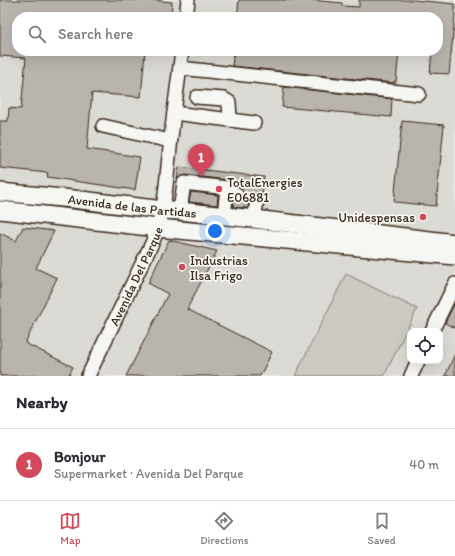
<!DOCTYPE html>
<meta charset="utf-8">
<style>
:root{--surface:#fff;--page:#f2f2f3;--text:#2b2b33;--muted:#7c7c81;--line:#e1e1e2;--accent:#d1495b}
body{margin:0;font-family:Itim,sans-serif;background:var(--page);color:var(--text)}
.controls{position:absolute;right:12px;bottom:12px;display:grid;overflow:hidden;border-radius:8px;box-shadow:0 4px 16px #0002}
.controls button{width:36px;height:36px;display:grid;place-items:center;padding:0;border:0;border-bottom:1px solid var(--line);background:var(--surface);color:var(--text);font:20px sans-serif}
.you{position:absolute;left:215px;top:231px;width:14px;height:14px;margin:-10px;border:3px solid #fff;border-radius:50%;background:#1a73e8;box-shadow:0 0 0 6px #1a73e833}
.badge{display:grid;place-items:center;width:26px;height:26px;border-radius:50%;background:var(--accent);color:#fff;font-size:13px;font-weight:700}
.pin{position:absolute;translate:-50% -33px;filter:drop-shadow(0 1px 2px #0008)}
.pin::after{content:'';position:absolute;top:21px;width:14px;height:12px;background:inherit;clip-path:polygon(0 0,100% 0,50% 100%)}
.list{margin:0;padding:0;list-style:none}
h2{display:flex;justify-content:space-between;align-items:center;height:52px;margin:0;padding:0 16px;font-size:17px}
h2 small{font-size:13px;font-weight:400;color:var(--muted)}
.list li{display:grid;grid-template-columns:26px 1fr auto;gap:12px;align-items:center;box-sizing:border-box;height:72px;padding:0 16px;border-top:1px solid var(--line)}
.list b{display:block;font-size:15px;white-space:nowrap}
.list p{margin:0;font-size:13px;white-space:nowrap;color:var(--muted)}
.list em{font-size:13px;font-style:normal;color:var(--muted)}
.icon{flex:none;width:22px;height:22px;fill:none;stroke:currentColor;stroke-width:2;stroke-linecap:round;stroke-linejoin:round}
.map{position:relative;flex:none;width:455px;height:376px;overflow:hidden}
.search{position:absolute;background:var(--surface);box-shadow:0 4px 16px #0002;left:12px;right:12px;top:12px;height:44px;display:flex;align-items:center;gap:10px;box-sizing:border-box;padding:0 14px;border-radius:16px;color:var(--muted);font-size:15px}
.sheet{height:124px;background:var(--surface)}
nav{display:flex;justify-content:space-around;align-items:center;box-sizing:border-box;height:56px;border-top:1px solid var(--line);background:var(--surface);font-size:11px;color:var(--muted)}
nav a{display:grid;justify-items:center;gap:2px}
nav .on{color:var(--accent)}
.map>svg:first-child{display:block}
</style>
<div class="map">
<svg width="455" height="376" viewBox="0 0 455 376">
<rect width="100%" height="100%" fill="#ebeae5"/>
<filter id="ink" filterUnits="userSpaceOnUse"><feTurbulence type="fractalNoise" baseFrequency=".025" numOctaves="2"/><feDisplacementMap in="SourceGraphic" scale="8" xChannelSelector="R" yChannelSelector="G"/><feConvolveMatrix kernelMatrix="1 2 1 2 8 2 1 2 1" color-interpolation-filters="sRGB"/></filter>
<g filter="url(#ink)">
<path fill="#dcdad4" fill-rule="evenodd" d="M0,0H455V376H0ZM17,17H438V51H17ZM410,331H440V361H410Z"/>
<path fill="#cdcac4" stroke="#847a71" d="M346,274L417,309L384,376H295Z"/>
<path fill="#bab4ae" stroke="#3b2a1e" d="M0,0H152L172,2L171,17H17V51H145L141,97L92,93L87,149L140,157L135,190L47,177L48,173L0,168V121H8L9,108L21,109L26,58L0,56Z
M239,0H311L342,3V6L359,7V0H414L455,4V15L449,74L430,73L432,51H438V17H237Z
M234,51H399L396,82L394,81V83L232,66Z
M284,87L392,99L391,117L282,107Z
M402,121L444,125L436,206L394,202Z
M179,167L264,177L262,195L259,193H255L251,196L249,200L248,208L233,207L234,201H239L243,198L244,195L243,191L240,187L228,180L185,175L181,176L177,179Z
M191,192L218,195L217,205L189,202Z
M23,227L54,231L36,268L57,278L25,343L73,367L68,376H0V233L16,241Z
M169,240L217,251L187,309L272,352L260,376H126L168,294L148,283Z
M455,302V328L445,323Z
M455,354V376H445Z"/>
<g fill="none" stroke-linecap="round" stroke-linejoin="round">
<path stroke="#c8c4bd" stroke-width="13" stroke-dasharray="13 6" stroke-linecap="butt" d="M236,194L257,201"/>
<defs>
<g id="minor">
<path d="M186,17L188,0"/>
<path d="M180,68L419,94"/>
<path d="M197,97L224,99L229,102L230,120"/>
<path d="M174,113L254,123"/>
<path d="M103,126L170,141"/>
<path d="M180,211L184,183L227,188"/>
<path d="M224,216L227,188L236,194"/>
<path d="M254,219L257,201"/>
<path d="M432,331L455,284"/>
<path id="s1" d="M88,376L153,241C166,212 166,179 170,148C173,116 178,83 182,51"/>
<path d="M411,376L418,361"/>
</g>
<g id="major">
<path id="s2" d="M0,192L73,199L163,210L180,211L254,219L455,243"/>
<path d="M0,210L158,228L455,256"/>
</g>
</defs>
<use href="#minor" stroke="#3b2a1e" stroke-width="16"/>
<use href="#major" stroke="#3b2a1e" stroke-width="20"/>
<use href="#minor" stroke="#f6f6f2" stroke-width="13"/>
<use href="#major" stroke="#f6f6f2" stroke-width="17"/>
</g>
</g>
<g fill="#d1495b" stroke="#f6f6f2" stroke-width="1.5">
<circle cx="219" cy="189" r="4"/>
<circle cx="423" cy="217" r="4"/>
<circle cx="182" cy="267" r="4"/>
</g>
<g text-anchor="middle" stroke-width="3.5" stroke-linejoin="round" paint-order="stroke">
<g font-size="13" fill="#3b2a1e" stroke="#f6f6f2" text-anchor="start">
<text x="227" y="187">TotalEnergies<tspan x="227" dy="15">E06881</tspan></text>
<text x="415" y="222" text-anchor="end">Unidespensas</text>
<text x="190" y="265">Industrias<tspan x="190" dy="15">Ilsa Frigo</tspan></text>
</g>
<g font-size="13" fill="#3b2a1e" stroke="#f6f6f2">
<text dy="5" stroke="none"><textPath href="#s2" startOffset="133">Avenida de las Partidas</textPath></text>
<text dy="5" stroke="none"><textPath href="#s1" startOffset="111">Avenida Del Parque</textPath></text>
</g>
</g>
</svg>
<div class="controls">
<button><svg class="icon" aria-label="locate" viewBox="0 0 24 24"><circle cx="12" cy="12" r="6"/><path d="M12 2v4M12 18v4M2 12h4M18 12h4"/></svg></button>
</div>
<div class="you"></div>
<div class="pin badge" style="left:201px;top:177px">1</div>
<div class="search"><svg class="icon" aria-label="search" viewBox="0 0 24 24"><circle cx="10" cy="10" r="6"/><path d="M15 15l6 6"/></svg>Search here</div>
</div>
<section class="sheet">
<h2>Nearby<small></small></h2>
<ul class="list">
<li><span class="badge">1</span><div><b>Bonjour</b><p>Supermarket · Avenida Del Parque</p></div><em>40 m</em></li>
</ul>
</section>
<nav>
<a class="on"><svg class="icon" aria-label="map" viewBox="0 0 24 24"><path d="M3 6l6-2 6 2 6-2v14l-6 2-6-2-6 2zM9 4v14M15 6v14"/></svg>Map</a>
<a><svg class="icon" aria-label="directions" viewBox="0 0 24 24"><path d="M12 3l9 9-9 9-9-9zM9 14v-3h6M13 9l2 2-2 2"/></svg>Directions</a>
<a><svg class="icon" aria-label="saved" viewBox="0 0 24 24"><path d="M7 4h10v16l-5-4-5 4z"/></svg>Saved</a>
</nav>
